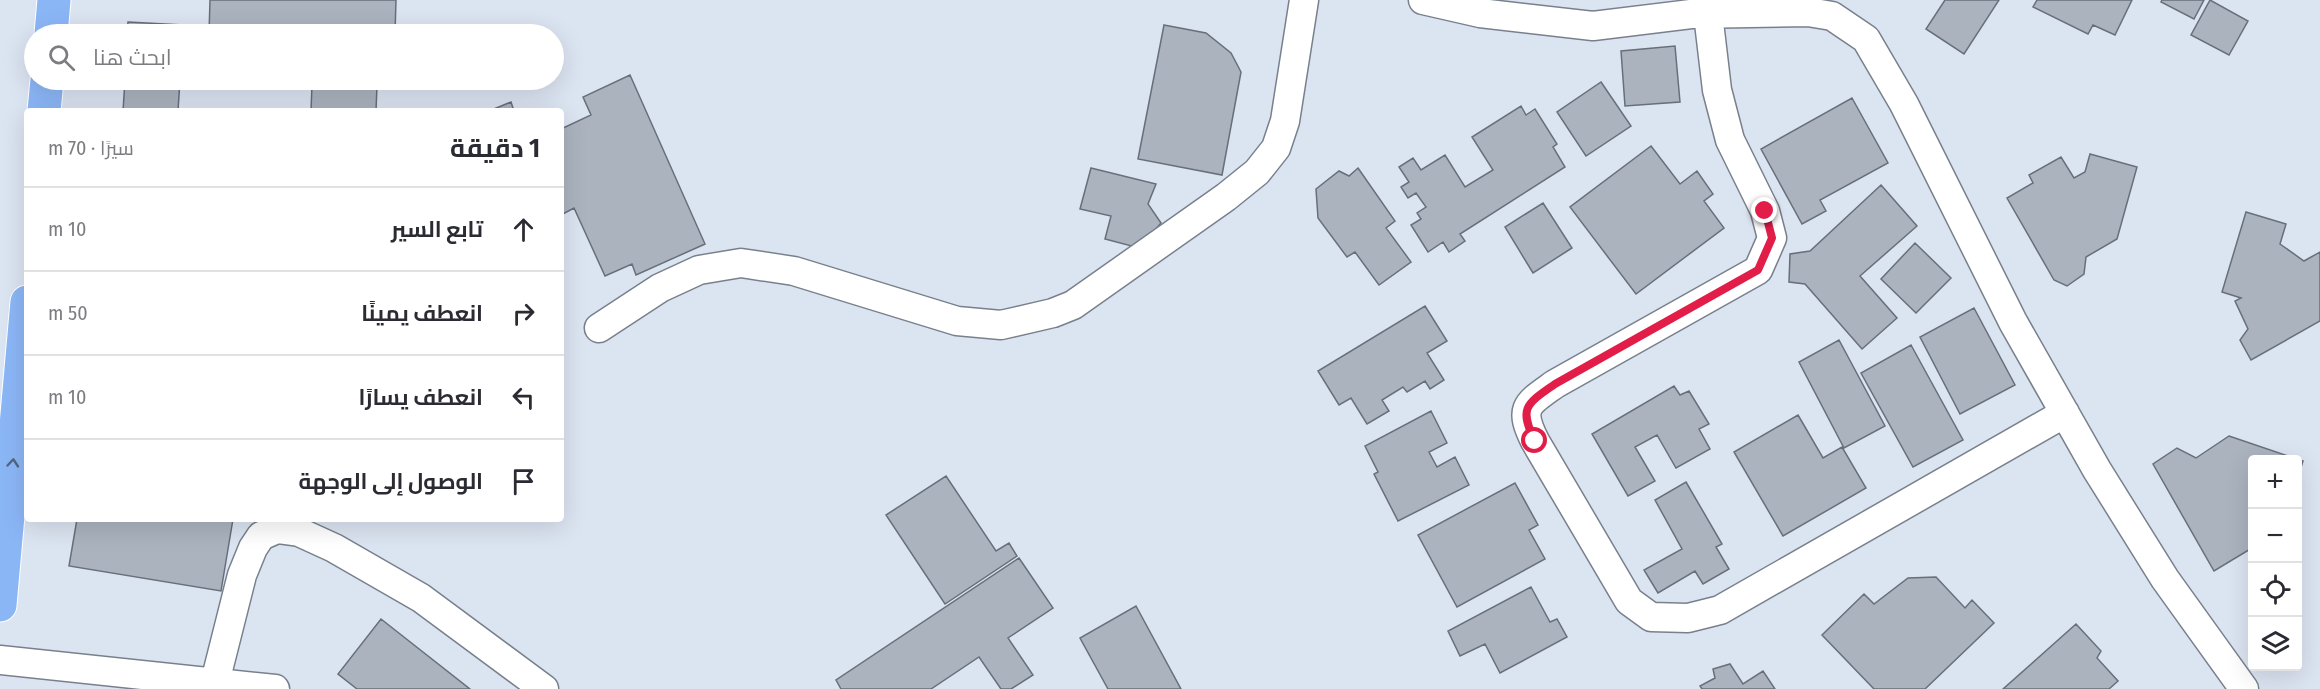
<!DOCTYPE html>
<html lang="ar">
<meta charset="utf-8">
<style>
:root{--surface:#fff;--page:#f7f7f7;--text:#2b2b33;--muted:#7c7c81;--line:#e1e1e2}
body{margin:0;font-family:"Fira Sans Condensed",Cairo,sans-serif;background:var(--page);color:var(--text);direction:rtl}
.controls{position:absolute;right:18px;bottom:18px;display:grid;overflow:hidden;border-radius:6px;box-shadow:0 6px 24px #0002}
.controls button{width:54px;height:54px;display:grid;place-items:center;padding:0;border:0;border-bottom:2px solid var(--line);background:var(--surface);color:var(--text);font:30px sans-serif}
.stop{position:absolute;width:18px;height:18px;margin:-14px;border:4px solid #e11d48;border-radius:50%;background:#fff}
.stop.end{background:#e11d48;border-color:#fff;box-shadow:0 2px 6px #0008}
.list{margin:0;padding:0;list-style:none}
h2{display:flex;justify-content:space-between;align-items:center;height:78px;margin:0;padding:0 24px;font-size:26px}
h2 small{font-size:20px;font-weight:400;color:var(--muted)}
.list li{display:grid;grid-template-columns:39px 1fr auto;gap:18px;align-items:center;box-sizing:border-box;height:84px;padding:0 24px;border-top:2px solid var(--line)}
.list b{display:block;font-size:22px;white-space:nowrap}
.list em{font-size:20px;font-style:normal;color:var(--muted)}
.icon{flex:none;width:33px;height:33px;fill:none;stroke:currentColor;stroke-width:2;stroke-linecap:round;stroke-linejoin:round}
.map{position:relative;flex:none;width:2320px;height:689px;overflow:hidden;direction:ltr}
.search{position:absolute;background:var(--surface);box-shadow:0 6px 24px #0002;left:24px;top:24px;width:540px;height:66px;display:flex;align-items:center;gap:15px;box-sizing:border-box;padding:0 21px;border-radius:33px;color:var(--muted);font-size:22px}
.panel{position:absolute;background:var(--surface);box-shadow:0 6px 24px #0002;left:24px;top:108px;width:540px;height:414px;border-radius:6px;direction:rtl}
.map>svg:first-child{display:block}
</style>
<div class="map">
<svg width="2320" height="689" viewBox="0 0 2320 689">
<rect width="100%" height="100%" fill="#dbe4f1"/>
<path fill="#abb3bf" stroke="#686f7b" stroke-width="1.5" d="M210,0H396L395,34H209Z
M1945,0H1999L1964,54L1926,29Z
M2037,0H2132L2115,35L2093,25L2088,34L2033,7Z
M2162,0H2204L2194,19L2161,2Z
M2210,0L2248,21L2229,55L2191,35Z
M128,22L183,25L182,34H127Z
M1164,25L1206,33L1231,53L1241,72L1222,175L1138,159Z
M1675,46L1680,102L1625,106L1621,51Z
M630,75L705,244L636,275L632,264L605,276L574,208L561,215V129L591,115L583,97Z
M125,80H180L178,111H123Z
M1601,82L1631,126L1586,156L1557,112Z
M312,84L377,86L376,111H311Z
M1852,98L1888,163L1820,200L1826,211L1802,224L1761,149Z
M511,102L514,111H489Z
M1521,106L1526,115L1535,109L1557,144L1553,147L1565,167L1460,234L1465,241L1449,252L1443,242L1428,252L1411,225L1421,219L1417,213L1426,207L1416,193L1408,198L1401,187L1409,182L1399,167L1413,158L1421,170L1445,155L1465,187L1493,170L1472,137Z
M1651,146L1680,184L1697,171L1713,194L1704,201L1724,228L1636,294L1570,207Z
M2090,154L2137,167L2117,239L2086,257L2084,274L2067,286L2054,280L2007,198L2033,183L2029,175L2061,157L2074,178L2085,172Z
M1091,168L1156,184L1148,204L1161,223L1139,248L1105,239L1111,216L1080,209Z
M1358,168L1395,221L1386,228L1411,262L1379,285L1355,252L1347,257L1318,218L1316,189L1339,171L1349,176Z
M1881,185L1917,226L1860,276L1897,318L1862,349L1805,284L1789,282L1790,254L1810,251Z
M1543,203L1572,248L1533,273L1505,227Z
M2246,212L2286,224L2280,244L2304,261L2320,252V321L2251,360L2240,340L2248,329L2235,301L2241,298L2222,292Z
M1915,243L1951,278L1916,313L1881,279Z
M1425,306L1447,341L1427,353L1444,380L1430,389L1425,381L1407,392L1403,387L1382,400L1389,411L1367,424L1351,398L1339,405L1318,371Z
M1974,308L2015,385L1960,414L1920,337Z
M1839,340L1885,426L1844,448L1799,362Z
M1911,345L1963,440L1913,467L1861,373Z
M1674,386L1680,395L1689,391L1709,424L1699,429L1710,449L1676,468L1657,435L1635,447L1655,481L1628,496L1592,434Z
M1431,411L1447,443L1429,452L1437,467L1455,457L1469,485L1398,521L1374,474L1378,472L1365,446Z
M1798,415L1823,458L1842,447L1866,488L1783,536L1734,452Z
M2229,436L2303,461L2298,477V460H2252V548L2214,571L2153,464L2177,448L2196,458Z
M946,476L996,551L1009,543L1017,556L945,604L886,515Z
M1686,482L1722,544L1716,547L1729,569L1703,584L1695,571L1658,593L1644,570L1682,549L1655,500Z
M1515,483L1538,525L1529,530L1545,559L1457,607L1418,535Z
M77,519H233L221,591L69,566Z
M1019,558L1053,608L1008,638L1033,675L1011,689H1001L979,657L931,689H841L836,680Z
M1936,577L1965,608L1972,600L1994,623L1925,689H1874L1822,635L1864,594L1874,604L1908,578Z
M1531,587L1550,622L1557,619L1567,637L1500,673L1485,644L1460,656L1448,631Z
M1136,606L1181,689H1108L1080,638Z
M381,619L470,689H357L338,674Z
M2076,624L2101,651L2097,658L2118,681L2109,689H2003Z
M1730,664L1743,684L1763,671L1775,689H1702L1700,686L1715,678L1713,669Z"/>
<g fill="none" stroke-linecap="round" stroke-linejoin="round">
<defs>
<path id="minor" d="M1423,0L1480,13L1593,26L1691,14L1808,12L1832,16L1866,39L1904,104L2013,322L2097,470L2165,579L2244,689
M1708,14L1717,90L1730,140L1765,211L1772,238L1758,270L1555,384C1527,404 1518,407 1535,441L1629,601L1651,617L1688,618L1720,610L2065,413
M599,328L660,288L699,270L741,263L794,271L957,321L1001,325L1053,313L1073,305L1226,197L1257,172L1276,148L1285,121L1304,0
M0,660L275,689
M215,682L242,575L253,548L261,536L277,529L299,532L334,548L421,598L544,689"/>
<path id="trunk" d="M51,34L54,0
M44,111L47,80
M0,605L27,302"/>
</defs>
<use href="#minor" stroke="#78808c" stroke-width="31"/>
<use href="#trunk" stroke="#fff" stroke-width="35"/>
<use href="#minor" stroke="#fff" stroke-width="28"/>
<use href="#trunk" stroke="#8bb6f6" stroke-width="33"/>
</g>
<defs><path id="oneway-chevron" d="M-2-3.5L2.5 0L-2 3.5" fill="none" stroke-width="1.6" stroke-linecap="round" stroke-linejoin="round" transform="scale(1.5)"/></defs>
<use stroke="#536683" href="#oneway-chevron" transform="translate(13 463) rotate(-85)"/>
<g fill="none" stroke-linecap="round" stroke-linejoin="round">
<path stroke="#e11d48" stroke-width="8" d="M1535,441C1518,407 1527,404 1555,384L1758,270L1772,238L1765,211"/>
</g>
</svg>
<div class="controls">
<button>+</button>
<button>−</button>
<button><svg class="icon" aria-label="locate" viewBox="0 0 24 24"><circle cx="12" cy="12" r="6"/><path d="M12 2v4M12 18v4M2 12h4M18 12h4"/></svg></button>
<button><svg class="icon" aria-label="layers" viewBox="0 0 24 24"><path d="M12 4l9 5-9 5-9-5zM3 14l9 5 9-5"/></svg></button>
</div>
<div class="stop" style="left:1535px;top:441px"></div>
<div class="stop end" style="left:1765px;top:211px"></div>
<div class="search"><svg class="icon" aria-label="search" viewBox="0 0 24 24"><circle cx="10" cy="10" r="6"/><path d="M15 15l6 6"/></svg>ابحث هنا</div>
<section class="panel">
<h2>1 دقيقة<small>سيرًا · 70 m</small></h2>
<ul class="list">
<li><svg class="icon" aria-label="ahead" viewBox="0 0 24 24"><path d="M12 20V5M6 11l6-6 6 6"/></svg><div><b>تابع السير</b></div><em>10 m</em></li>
<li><svg class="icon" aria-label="right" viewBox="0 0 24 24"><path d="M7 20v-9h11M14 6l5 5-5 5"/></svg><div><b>انعطف يمينًا</b></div><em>50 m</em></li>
<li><svg class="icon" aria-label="left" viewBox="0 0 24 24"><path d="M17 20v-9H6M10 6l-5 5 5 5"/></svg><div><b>انعطف يسارًا</b></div><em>10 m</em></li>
<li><svg class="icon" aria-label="arrive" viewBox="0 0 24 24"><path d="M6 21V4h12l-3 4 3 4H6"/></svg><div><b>الوصول إلى الوجهة</b></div></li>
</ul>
</section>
</div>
